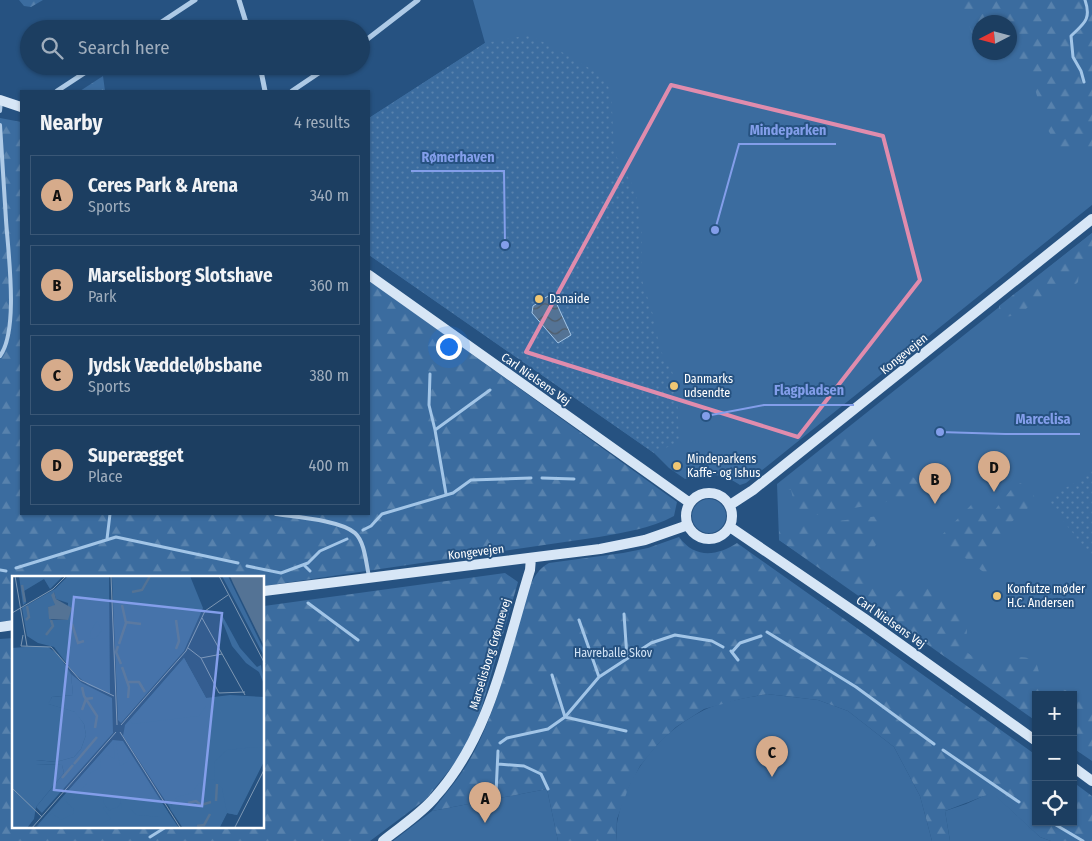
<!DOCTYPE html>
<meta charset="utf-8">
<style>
:root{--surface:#1c3e61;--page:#254567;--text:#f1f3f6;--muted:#a0aebd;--line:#3a5776;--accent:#d6ab8b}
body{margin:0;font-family:"Fira Sans Condensed",sans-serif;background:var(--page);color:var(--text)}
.controls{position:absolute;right:15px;bottom:15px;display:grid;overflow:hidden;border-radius:0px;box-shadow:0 1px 4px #0004}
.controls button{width:45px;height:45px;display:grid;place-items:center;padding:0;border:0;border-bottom:1px solid var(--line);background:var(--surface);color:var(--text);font:25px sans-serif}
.compass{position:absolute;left:972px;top:15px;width:45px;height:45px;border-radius:50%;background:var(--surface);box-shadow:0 1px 4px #0004;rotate:264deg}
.you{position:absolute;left:448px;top:346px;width:18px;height:18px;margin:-12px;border:4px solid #fff;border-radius:50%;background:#1a73e8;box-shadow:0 0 0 8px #1a73e833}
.badge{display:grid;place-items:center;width:32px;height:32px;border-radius:50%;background:var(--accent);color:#111;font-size:16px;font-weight:700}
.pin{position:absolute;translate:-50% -41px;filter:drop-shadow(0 1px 2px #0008)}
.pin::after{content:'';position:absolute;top:26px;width:18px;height:15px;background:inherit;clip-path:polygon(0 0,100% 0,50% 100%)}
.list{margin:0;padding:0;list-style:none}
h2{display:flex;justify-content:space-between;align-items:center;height:65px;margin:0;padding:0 20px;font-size:21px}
h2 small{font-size:16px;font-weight:400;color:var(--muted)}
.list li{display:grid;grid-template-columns:32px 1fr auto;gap:15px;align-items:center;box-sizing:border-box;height:80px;margin:0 10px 10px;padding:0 10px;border:1px solid var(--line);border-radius:0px}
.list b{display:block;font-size:19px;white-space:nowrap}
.list p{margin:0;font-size:16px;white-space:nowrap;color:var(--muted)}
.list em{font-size:16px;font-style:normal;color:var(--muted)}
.icon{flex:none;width:28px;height:28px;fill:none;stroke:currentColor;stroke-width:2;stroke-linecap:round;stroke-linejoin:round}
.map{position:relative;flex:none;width:1092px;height:841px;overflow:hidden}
.search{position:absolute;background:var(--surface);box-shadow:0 1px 4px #0004;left:20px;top:20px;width:350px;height:55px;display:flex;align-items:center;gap:12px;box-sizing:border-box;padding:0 18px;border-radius:28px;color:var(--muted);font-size:19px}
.panel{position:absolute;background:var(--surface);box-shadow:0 1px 4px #0004;left:20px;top:90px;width:350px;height:425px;border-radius:0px}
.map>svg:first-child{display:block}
</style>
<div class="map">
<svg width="1092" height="841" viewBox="0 0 1092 841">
<defs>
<pattern id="forest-firs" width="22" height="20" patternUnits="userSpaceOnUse" patternTransform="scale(1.25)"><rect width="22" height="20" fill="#3b6c9f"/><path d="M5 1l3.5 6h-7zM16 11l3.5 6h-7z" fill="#5882ad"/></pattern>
<pattern id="garden-dots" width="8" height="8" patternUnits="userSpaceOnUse" patternTransform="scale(1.25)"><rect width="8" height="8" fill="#3b6c9f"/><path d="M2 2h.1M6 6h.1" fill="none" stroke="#5882ad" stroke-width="1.8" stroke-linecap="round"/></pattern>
<pattern id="water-waves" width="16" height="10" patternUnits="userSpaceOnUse" patternTransform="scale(1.25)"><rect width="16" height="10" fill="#547395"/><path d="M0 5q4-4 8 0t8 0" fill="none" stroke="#4f5c69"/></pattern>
</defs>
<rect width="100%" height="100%" fill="#265281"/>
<path fill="#3b6c9f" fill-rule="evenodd" d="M473,0H1092V205L746,483L740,485C721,472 706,473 685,479L669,468L654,453L369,255V118L485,43ZM980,22H1010V52H980Z
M1092,233V760L1073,695H1036L874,604L779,540L777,484Z
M692 516a17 17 0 1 1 34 0a17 17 0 1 1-34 0Z
M767,694L818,700L848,711L894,747L920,796L932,841H616C617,834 616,825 618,818C628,772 661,731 704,710C723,701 747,698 767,694Z
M547,789L558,841H393L432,811Z
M992,792L1040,837L1051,841H950L945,811L966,804Z"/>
<path fill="url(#forest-firs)" d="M19,0H43L31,7L24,6Z
M960,0H1092V155L1086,151L1058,147L1045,125L1029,67L1009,52L1010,22H980L979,43L974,39Z
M103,76L105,91H80Z
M0,118L21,122V514H369V280L677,502L674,516C650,529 625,532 599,537L264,586V577H14V620L0,622Z
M1092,233V257L1079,271L1078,282L1076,284C1067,285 1061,285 1053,289C1038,296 1016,325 999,314V306Z
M848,434L887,441L894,446L908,474L914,478L918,484L917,494L882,503L798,518L791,490L784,489L782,485Z
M1020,483L1029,488L1035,498L1034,503L1002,530L986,574L939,538L973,503L990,512L994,511L1014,486Z
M879,516L882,518C884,540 868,555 859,573L891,599L904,587L909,585L926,586L933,589L949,611L960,615L965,620L967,630L965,651L988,667C1003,662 1021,651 1036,662C1041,677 1040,686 1059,689C1064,690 1070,690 1075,692C1081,695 1087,703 1092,708V761L1073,748V695H1036V721L779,540V528Z
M679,537C695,559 717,556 737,543L1036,755V822H1073V782L1092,796V841H1051L1040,837L992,793L945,811L950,841H932L920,796L894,747L848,711L818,700L767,694L741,699L704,709L676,727L658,744L640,766L628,789L617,819L616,841H558L547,789L432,811C448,791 465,771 476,748C500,700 514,640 529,588C534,577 538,569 549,563L623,553L648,548Z
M505,573L518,582L481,710L467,744L455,763L426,799L370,841H0V639L14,638V827H264V606Z"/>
<path fill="url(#garden-dots)" d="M529,35L555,48L594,71L601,76L611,91L614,148L617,158L632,184L638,202L642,235L641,277L654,318L660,350L671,368L677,388L679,442L654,453L369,255V118L485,43Z
M1092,468V557L1049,503C1059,485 1082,485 1092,468Z"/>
<path fill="url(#water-waves)" stroke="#a2c5e7" d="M548,296L554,298L571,335L558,343L532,313L533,306Z"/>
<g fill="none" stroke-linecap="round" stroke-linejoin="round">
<path stroke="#a2c5e7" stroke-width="3" d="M1084,82L1081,71L1073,57L1071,36C1083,24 1092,20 1085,0
M430,374L429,405L435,430
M542,478L574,479
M446,494L435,430L490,390
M363,530L371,526L382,514L453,493L471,480L531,478
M107,539L110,514
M304,565L310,571
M247,566L281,573L308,563L320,551L347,539
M16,568L116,537L238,563
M0,570L6,571
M308,603L358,640
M624,614L627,658
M579,620L599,677
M767,632L856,687L934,744
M731,651L738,660
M732,652L740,643L761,636
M552,675L565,717L626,731
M500,743L507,738L548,729L565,717L599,677L651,643L675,635L712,641L723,647
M943,750L1019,802
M498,764L524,766L541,774L548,789
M496,793L498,751
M1056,825L1083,841
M150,837L166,827"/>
<path stroke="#aecae6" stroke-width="4" d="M0,111L1,101
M0,125C2,157 4,188 6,220C8,252 19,330 0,356
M276,514C295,517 340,520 355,533C365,542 366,564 369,576"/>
<path stroke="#aecae6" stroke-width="5" d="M239,0L248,29
M151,29L195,0
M361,44L418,0
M260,66L265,91
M57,91L95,66
M292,91L329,66"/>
<path stroke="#d7e6f6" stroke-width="10" d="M0,100L21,107
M369,275L690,503
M686 516a23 23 0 1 1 46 0a23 23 0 1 1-46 0Z
M730,505L753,490L1092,219
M730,527L865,619L1036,741
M264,591L600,549L645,540L688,525
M0,627L14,625
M1073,767L1092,781
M383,841C400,827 421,814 435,797C491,735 506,647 530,570L531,558"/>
</g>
<path fill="none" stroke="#e08cad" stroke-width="4" stroke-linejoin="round" d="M671,85L883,136L920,280L798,437L526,352Z"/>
<g fill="#efc673" stroke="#265281" stroke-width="2">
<circle cx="539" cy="299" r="5"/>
<circle cx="674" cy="386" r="5"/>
<circle cx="677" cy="466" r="5"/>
<circle cx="997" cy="596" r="5"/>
</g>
<g text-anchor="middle" stroke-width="4" stroke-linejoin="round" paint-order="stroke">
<g font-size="12" fill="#fff" stroke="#265281" text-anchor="start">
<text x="549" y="303">Danaide</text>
<text x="684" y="383">Danmarks<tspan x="684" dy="14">udsendte</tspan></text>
<text x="687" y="463">Mindeparkens<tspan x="687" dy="14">Kaffe- og Ishus</tspan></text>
<text x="1007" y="593">Konfutze møder<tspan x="1007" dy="14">H.C. Andersen</tspan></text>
</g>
<g font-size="12" fill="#fff" stroke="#265281">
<text transform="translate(904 354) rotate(-39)" y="4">Kongevejen</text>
<text transform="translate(536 379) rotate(35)" y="4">Carl Nielsens Vej</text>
<text transform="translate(476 552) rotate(-7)" y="4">Kongevejen</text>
<text transform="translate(891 622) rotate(35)" y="4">Carl Nielsens Vej</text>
<text transform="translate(490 654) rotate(-73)" y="4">Marselisborg Grønnevej</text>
</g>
<g font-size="12" fill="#d1e3f5" stroke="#265281">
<text x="613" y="657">Havreballe Skov</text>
</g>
</g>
<g transform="translate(12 576)">
<rect width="252" height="252" fill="#265281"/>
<path d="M7,0H51L38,13L32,3L12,15L14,27L11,29ZM210,0H216L252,74V80ZM25,70L36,71L47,79L59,98L61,119L40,121L37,128L64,136L72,148L74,159L69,173L62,181L44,186L24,184V188L50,189L52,197L24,231L22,243L15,252L0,253V72ZM172,82L194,122L218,119L252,121V185L225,239L215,237L207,252H171L111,160L113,149ZM101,164L111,165L156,236L145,252L23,253Z" fill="#3b6c9f"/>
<path d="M56,0H97L98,118L76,109L62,97L42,71L26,67L15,60L10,32L43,13ZM42,16L44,23L56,27V44H39L36,31L43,30ZM100,0H178L191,32L172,75L109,147L106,144ZM211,41L228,72L245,91L249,89L252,108L247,96L234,87L220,70L209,42ZM59,98L70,107L100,122L101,157L30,237L24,231L52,197L50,189L24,188V184L44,186L62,181L69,173L74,159L72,148L63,136L36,128L40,121L61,119ZM101,164L103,183L93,178L88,183L89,191L75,199V207L61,223L52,224L62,233L61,238L49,244L40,237L23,252ZM110,166L118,179L115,186L108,190L104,168ZM201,203L210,212L215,229V237L208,251L171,252L158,233L165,221L180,217L186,208ZM136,207L167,252L79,253L99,243L91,232L94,230L97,235L110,227L109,233H118L125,239L148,241V232L140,221Z" fill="#3b6c9f" fill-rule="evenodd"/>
<path d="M85,45L90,54L84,62L79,63L78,56Z" fill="#3b6c9f"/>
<path d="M172,82L194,122V130L187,140L120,148L118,144ZM243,171L252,172V185L225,239L215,237L210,212L203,205L202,186L215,174ZM91 224a9 9 0 1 1 18 0a9 9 0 1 1-18 0Z" fill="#3b6c9f"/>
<path d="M218,0H252V70L221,7ZM42,16L44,23L60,32L56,44L37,43L36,31L43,29L39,19Z" fill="#547395"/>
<path fill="none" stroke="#547395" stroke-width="2.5" d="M10,9L13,26M120,16L130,14L138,0M14,44L17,41L15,30M164,44L167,65L164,73M113,46L129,48M60,48L66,67L72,65M34,59L41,50L39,44M107,68L114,47L110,29M106,70L104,76L109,88M110,91L117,111L116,122M115,106H127L133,116M70,111L72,120L85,140L83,152M70,134L74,123L81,122M62,188L85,161M50,202L61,189M204,225L205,208M176,227L184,225L189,229L199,226M185,250L192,249L198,238"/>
<path fill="none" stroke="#7d97b3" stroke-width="1" d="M3,0L15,70M99,0L105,149M207,0L253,88M0,37L41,13L54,0M190,42L233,119M11,59L9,70L39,71L68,104L102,120M176,72L189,82L207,117L233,116M189,82L210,78M109,149L174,75L193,35L216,19M108,156L169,253M0,212L30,241M19,253L104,156M222,253L253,192"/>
<path fill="#839eea" fill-opacity="0.15" stroke="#839eea" stroke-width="2.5" d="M62,21L210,37L190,230L42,214Z"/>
<rect width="252" height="252" fill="none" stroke="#fff" stroke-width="2.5"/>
</g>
<path fill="none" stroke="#839eea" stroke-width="2" d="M715 230L739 144H836M505 245L504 171H411M706 416L764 405H854M940 432L1005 434H1080"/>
<g fill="#839eea" stroke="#265281" stroke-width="2">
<circle cx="715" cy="230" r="5"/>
<circle cx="505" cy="245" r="5"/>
<circle cx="706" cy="416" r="5"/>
<circle cx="940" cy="432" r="5"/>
</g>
<g font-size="14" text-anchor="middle" font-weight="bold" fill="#839eea" stroke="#265281" stroke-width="4" stroke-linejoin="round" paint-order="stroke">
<text x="788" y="135">Mindeparken</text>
<text x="458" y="162">Rømerhaven</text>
<text x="809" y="395">Flagpladsen</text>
<text x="1043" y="424">Marcelisa</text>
</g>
</svg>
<div class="controls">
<button>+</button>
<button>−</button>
<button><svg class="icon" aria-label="locate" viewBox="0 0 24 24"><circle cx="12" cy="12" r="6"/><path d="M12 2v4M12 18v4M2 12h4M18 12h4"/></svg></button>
</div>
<svg class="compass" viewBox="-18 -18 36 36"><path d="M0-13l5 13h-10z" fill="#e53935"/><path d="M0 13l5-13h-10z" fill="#a0aebd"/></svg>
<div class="you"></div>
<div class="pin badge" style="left:485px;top:823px">A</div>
<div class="pin badge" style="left:935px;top:504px">B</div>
<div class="pin badge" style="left:772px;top:777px">C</div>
<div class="pin badge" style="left:994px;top:492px">D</div>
<div class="search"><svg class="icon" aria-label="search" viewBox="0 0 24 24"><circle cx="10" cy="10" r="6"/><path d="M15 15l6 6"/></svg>Search here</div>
<section class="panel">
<h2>Nearby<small>4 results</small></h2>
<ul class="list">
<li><span class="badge">A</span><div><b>Ceres Park &amp; Arena</b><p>Sports</p></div><em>340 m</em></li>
<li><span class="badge">B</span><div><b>Marselisborg Slotshave</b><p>Park</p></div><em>360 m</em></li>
<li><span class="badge">C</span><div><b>Jydsk Væddeløbsbane</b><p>Sports</p></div><em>380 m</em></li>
<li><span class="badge">D</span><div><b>Superægget</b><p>Place</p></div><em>400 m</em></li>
</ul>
</section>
</div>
